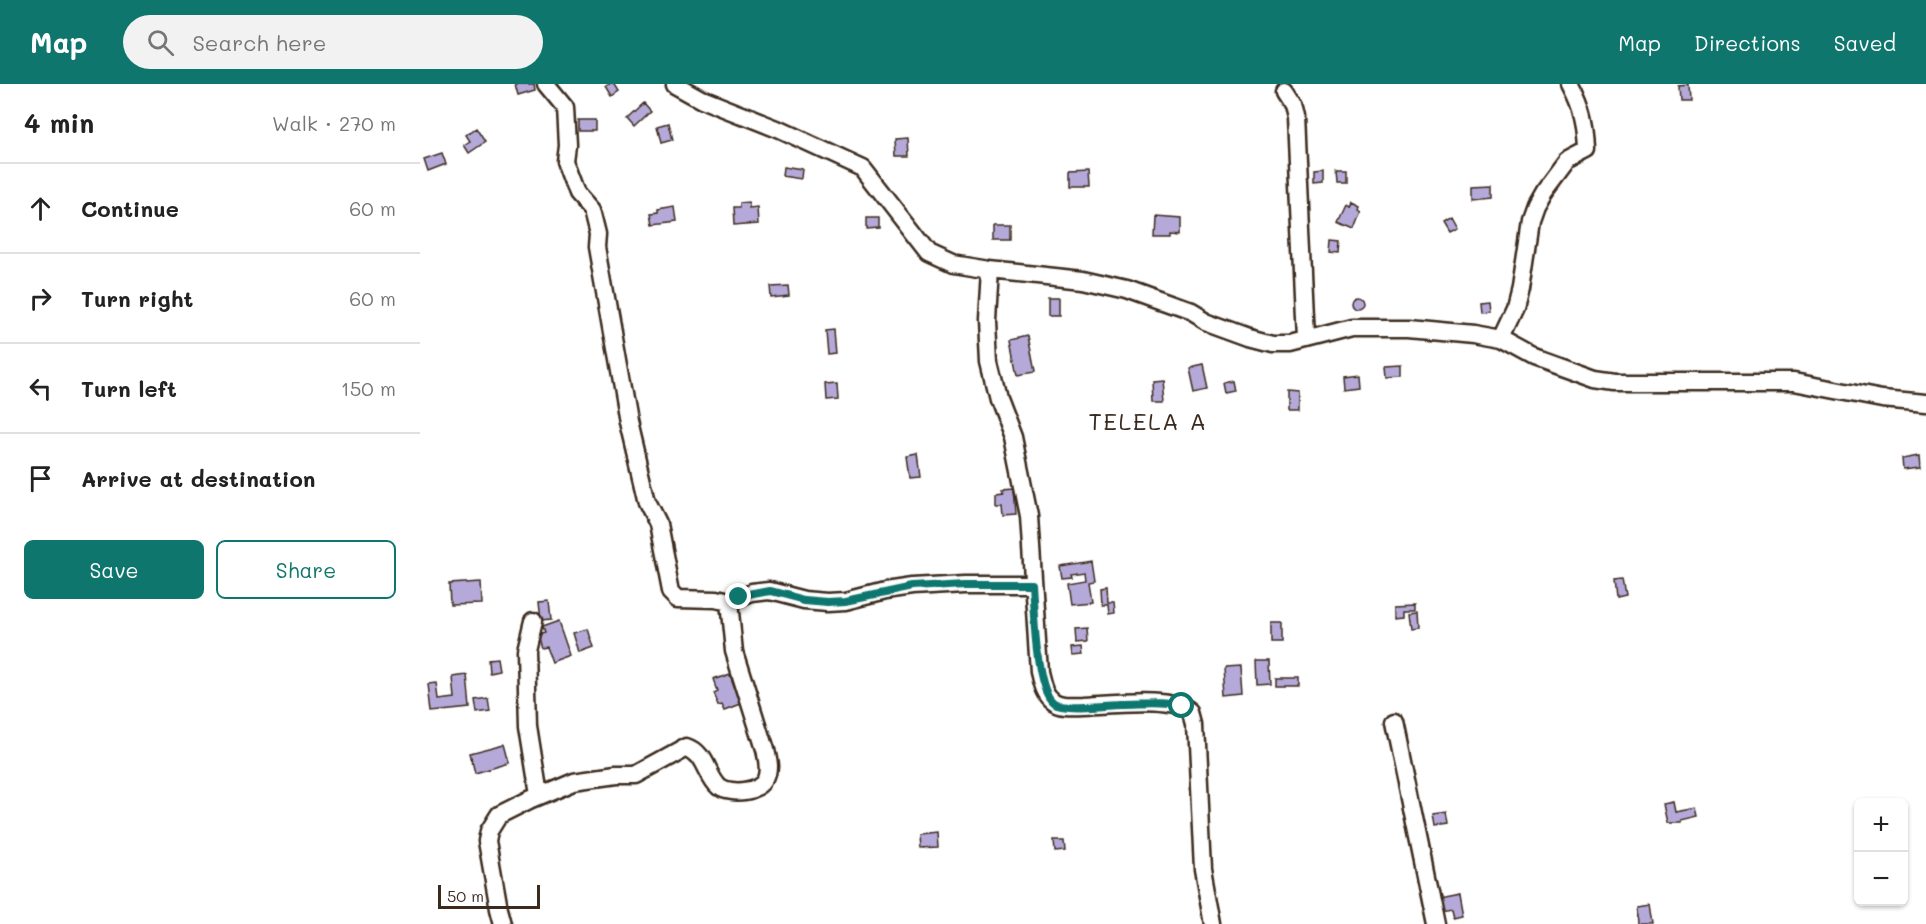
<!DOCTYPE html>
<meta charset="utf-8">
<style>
:root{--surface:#fff;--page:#f2f2f2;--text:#222;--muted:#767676;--line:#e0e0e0;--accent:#0f766e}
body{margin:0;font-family:Mali,sans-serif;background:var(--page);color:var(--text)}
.controls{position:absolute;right:18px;bottom:18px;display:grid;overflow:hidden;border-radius:9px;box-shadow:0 2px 4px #0004}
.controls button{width:54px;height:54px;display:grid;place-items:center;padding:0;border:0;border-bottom:2px solid var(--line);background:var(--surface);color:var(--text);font:30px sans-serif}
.scale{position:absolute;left:18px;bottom:15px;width:102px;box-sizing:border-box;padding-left:6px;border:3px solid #3b2a1e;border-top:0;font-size:16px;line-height:21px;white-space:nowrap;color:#3b2a1e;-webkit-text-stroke:4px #fff;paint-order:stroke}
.stop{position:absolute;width:18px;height:18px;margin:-14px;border:4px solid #0f766e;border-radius:50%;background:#fff}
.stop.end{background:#0f766e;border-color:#fff;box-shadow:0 2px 6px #0008}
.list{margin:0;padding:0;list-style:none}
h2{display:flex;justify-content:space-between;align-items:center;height:78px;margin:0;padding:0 24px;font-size:26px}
h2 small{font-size:20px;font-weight:400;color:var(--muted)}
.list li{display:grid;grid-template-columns:39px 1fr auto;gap:18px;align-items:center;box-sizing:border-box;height:90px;padding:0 24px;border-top:2px solid var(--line)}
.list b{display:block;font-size:22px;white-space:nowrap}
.list em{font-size:20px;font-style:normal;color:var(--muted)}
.actions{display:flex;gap:12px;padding:18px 24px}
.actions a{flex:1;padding:14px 0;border:2px solid var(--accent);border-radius:9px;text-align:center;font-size:21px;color:var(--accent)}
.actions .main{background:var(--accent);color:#fff}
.icon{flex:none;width:33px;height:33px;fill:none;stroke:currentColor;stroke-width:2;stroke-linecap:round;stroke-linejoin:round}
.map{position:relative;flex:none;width:1506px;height:840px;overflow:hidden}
header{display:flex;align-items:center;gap:36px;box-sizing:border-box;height:84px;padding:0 30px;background:var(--accent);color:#fff}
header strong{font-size:28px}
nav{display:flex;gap:33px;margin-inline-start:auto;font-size:21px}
.search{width:420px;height:54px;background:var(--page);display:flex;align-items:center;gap:15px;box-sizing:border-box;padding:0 21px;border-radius:33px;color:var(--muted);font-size:22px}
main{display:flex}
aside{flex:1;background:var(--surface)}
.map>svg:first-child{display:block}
</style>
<header>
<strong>Map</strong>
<div class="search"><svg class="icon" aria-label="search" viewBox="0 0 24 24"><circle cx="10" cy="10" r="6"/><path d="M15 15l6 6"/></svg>Search here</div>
<nav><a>Map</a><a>Directions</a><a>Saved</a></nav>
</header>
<main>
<aside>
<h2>4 min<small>Walk · 270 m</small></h2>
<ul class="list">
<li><svg class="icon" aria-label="ahead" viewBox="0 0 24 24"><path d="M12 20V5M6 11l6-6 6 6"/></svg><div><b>Continue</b></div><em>60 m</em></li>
<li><svg class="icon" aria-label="right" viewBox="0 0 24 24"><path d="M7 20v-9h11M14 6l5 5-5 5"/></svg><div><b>Turn right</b></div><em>60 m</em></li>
<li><svg class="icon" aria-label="left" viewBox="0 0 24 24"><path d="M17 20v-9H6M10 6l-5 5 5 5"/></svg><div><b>Turn left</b></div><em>150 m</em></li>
<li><svg class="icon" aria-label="arrive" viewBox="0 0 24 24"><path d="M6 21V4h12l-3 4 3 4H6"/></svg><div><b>Arrive at destination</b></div></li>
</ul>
<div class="actions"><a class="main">Save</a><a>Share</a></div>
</aside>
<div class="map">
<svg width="1506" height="840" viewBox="0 0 1506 840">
<rect width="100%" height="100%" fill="#fff"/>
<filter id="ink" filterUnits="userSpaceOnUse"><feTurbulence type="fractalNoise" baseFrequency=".0167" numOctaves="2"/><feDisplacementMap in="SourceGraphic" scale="12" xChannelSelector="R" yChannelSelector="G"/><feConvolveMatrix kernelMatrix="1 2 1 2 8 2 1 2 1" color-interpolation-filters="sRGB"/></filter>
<g filter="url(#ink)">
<path fill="#b5a9d9" stroke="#3b2a1e" stroke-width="1.5" d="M95,0H114L115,6L98,11Z
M191,0H194L199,8L192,13L186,3Z
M1268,1L1269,16H1259L1258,2Z
M223,19L230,27L214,42L207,34Z
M158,36H175V47H158Z
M248,39L252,56L241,59L237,42Z
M56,44L65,58L49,69L44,61L50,57L46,51Z
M488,54L489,72H476L475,55Z
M22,69L26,80L8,87L4,75Z
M364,83L383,86L382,95L363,92Z
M903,87V99L894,100V88Z
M916,87H926V99H917Z
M668,88L669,103H650V89Z
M1073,100V113L1053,115V101Z
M330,118V124L338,123L339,140L313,142L312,124H319V119Z
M931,118L939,122L938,125L941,127L934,145L918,138L926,121L929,123Z
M255,123L257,138L233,141L231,130L238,129V126Z
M733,131L760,133V148L750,147V150H732Z
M446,134H458V143L446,144Z
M1029,134L1035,145L1027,149L1021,139Z
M573,141H590V156H573Z
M912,156L921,157L920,169L911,168Z
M368,201L369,211L351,213L350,202Z
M931 219a6 6 0 1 1 12 0a6 6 0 1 1-12 0Z
M628,214H639V232H628Z
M1068,217L1069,227L1060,228L1059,218Z
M414,245L416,269L407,270L405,246Z
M608,252L615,288L598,291L591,256Z
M782,281L787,304L773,307L768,284Z
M983,282V293L967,294L966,283Z
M938,290L939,302L924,304L923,292Z
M742,294L744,317H733L732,295Z
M814,297L816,307L806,309L804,299Z
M417,299L418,315L406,316L405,300Z
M867,308L878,309V326H867Z
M498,371L501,393L490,394L487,373Z
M1499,371L1500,383L1483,385L1482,374Z
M594,404L596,430L583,431L582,420H576V409L584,408L583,405Z
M671,477L674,497L668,498L671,518L650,520L647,499L665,496L664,488L651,490L652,493L642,494L640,482Z
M1202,496L1205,514L1196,516L1194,497Z
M61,498L62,520L30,521L29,500Z
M686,504L687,519H693L694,529L688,530L687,521H681L680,505Z
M129,517L131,536L121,537L119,518Z
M995,519V525H984V531L975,532V520Z
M997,527L998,544L991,545L989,528Z
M139,537L151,572L132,579L126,563L121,564L117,551L124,549L122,543Z
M851,539H862V559H851Z
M667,544L668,557L657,558L656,545Z
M168,545L174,564L160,569L154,549Z
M663,562L664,570L653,571L652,563Z
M77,574L79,586L69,588L68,575Z
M836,577H849L850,600L837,601Z
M821,584L823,612L806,614L804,585Z
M310,589L321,619L305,625L302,619L298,620L293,608L297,606L293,595Z
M47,591L50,624L12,628L9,601L17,600L19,616L35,614L33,593Z
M855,594H878V602H855Z
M68,614L70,627L57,629L55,616Z
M85,660L90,679L55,689L50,669Z
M1254,718L1256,728L1277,724L1279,733L1262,737V739H1248L1244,720Z
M1026,730L1028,742L1015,744L1013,732Z
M517,748L518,763L498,764L497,750Z
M634,757H644L645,767L635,768Z
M1038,809L1042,831L1033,833L1031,825L1020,827L1017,813Z
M1230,820L1233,840H1218L1217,822Z"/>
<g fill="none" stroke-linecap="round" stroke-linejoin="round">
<defs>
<path id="street" d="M126,0L145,23L147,61L145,77L157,109L172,126L178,150L177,163L208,338L227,418L238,440L251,507L258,514L296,515L309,518L332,509L349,507L384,516L408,518L426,517L465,507L492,503L546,500H612
M255,0L282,15L358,45L443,84L509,169L533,180L570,186L663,196L707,206L771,229L786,238L830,254L853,260H870L932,244H989L1053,250L1081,255L1114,273L1175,295L1195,298H1374L1462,315L1506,319
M864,7L873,21L876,34L886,255
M570,186L567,237L569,277L578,314L593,353L609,432L619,588C622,599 623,610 633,617C640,623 655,621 664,621C691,620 754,612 773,629L776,640L783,785L793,840
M1081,255L1095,225L1100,205L1110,138L1115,124L1123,110L1147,78L1168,67C1167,40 1164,24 1151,0
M113,537L106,566L108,642L119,711
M974,637L1016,840
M83,840L79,825L67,757L69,747L79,731L109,716L154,697L196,691H216L267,663C286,669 286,692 299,703C310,711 341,708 346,694C350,685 347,675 345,666L314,567L309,518"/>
</defs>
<use href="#street" stroke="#3b2a1e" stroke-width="21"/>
<use href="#street" stroke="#fff" stroke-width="16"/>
</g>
</g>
<g fill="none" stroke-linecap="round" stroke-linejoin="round" filter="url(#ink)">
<path stroke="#0f766e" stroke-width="8" d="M319,513L350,507L384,516L408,518L426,517L492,503L546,500H612C614,523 615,612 636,620C653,625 684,621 701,620C721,620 742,617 762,622"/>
</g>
<g text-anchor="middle" stroke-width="4.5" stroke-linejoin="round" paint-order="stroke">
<g font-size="24" letter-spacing="1.5" fill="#3b2a1e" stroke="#fff">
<text x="728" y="346">TELELA A</text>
</g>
</g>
</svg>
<div class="controls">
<button>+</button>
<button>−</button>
</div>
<div class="scale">50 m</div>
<div class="stop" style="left:762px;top:622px"></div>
<div class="stop end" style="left:319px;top:513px"></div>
</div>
</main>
